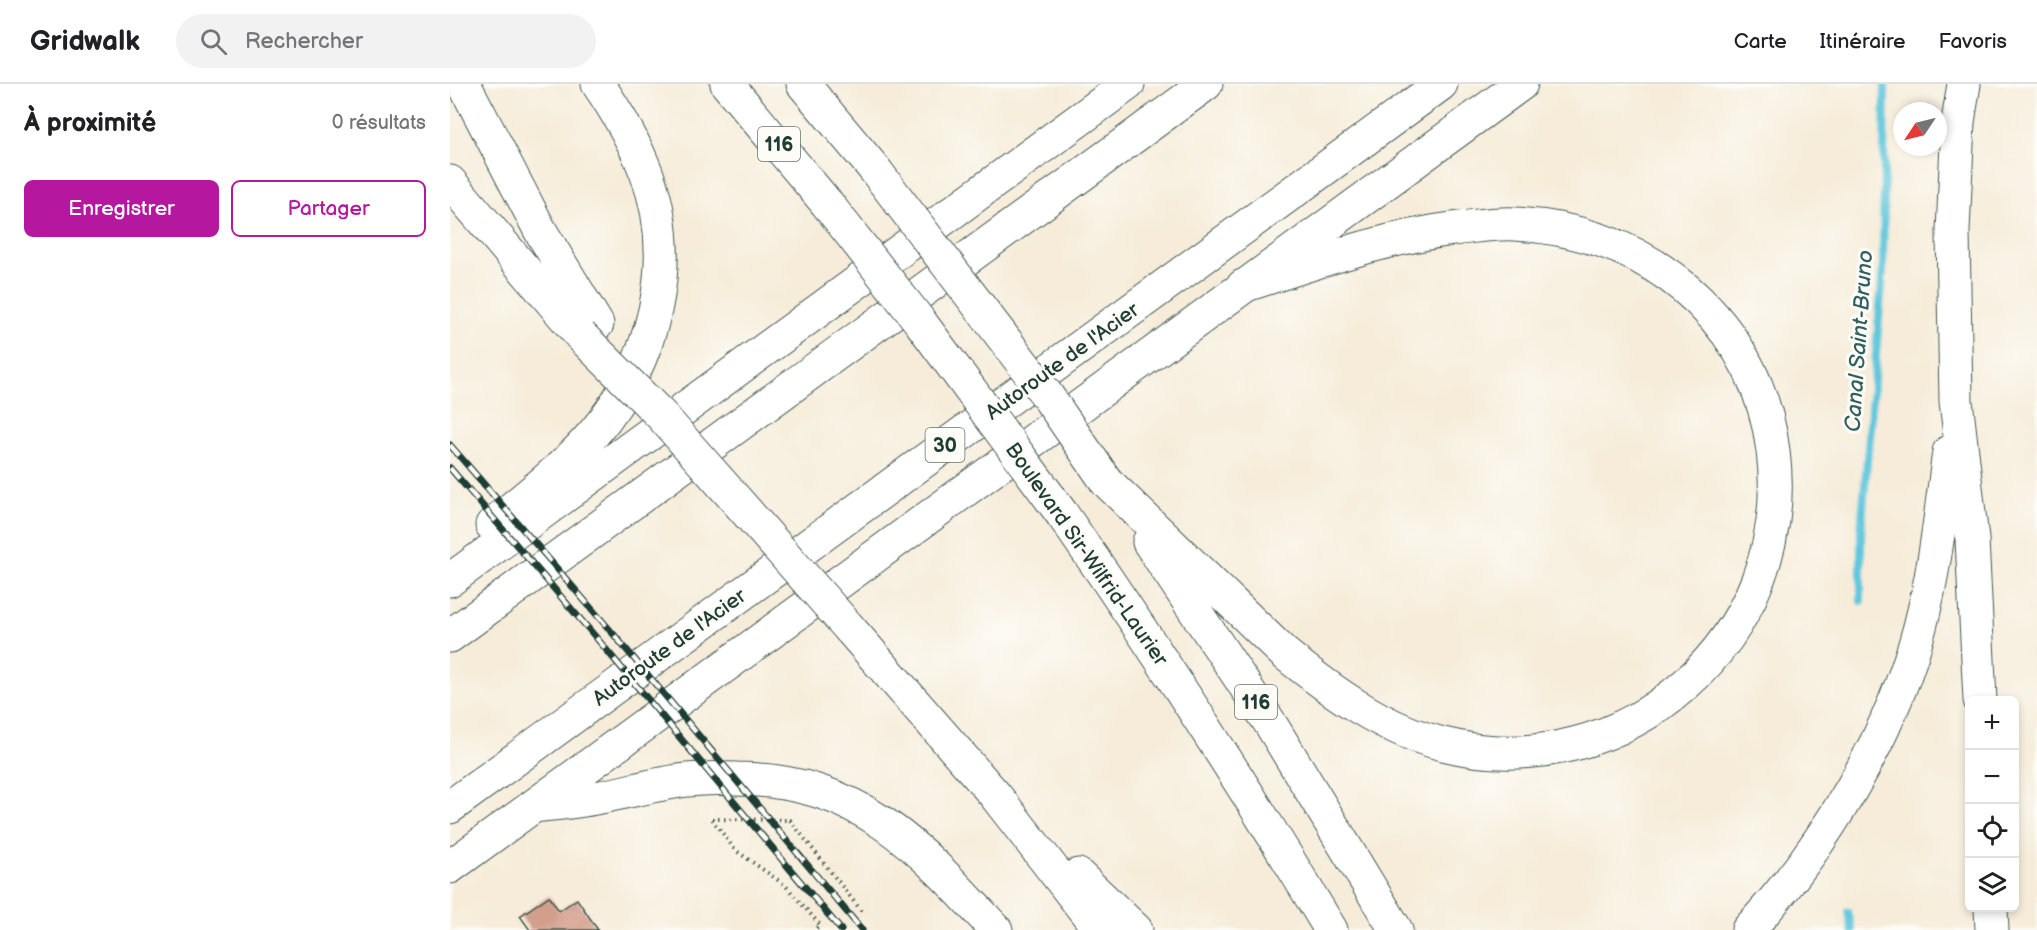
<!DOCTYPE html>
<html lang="fr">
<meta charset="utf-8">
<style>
:root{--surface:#fff;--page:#f2f2f2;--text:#202124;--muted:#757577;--line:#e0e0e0;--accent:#b5179e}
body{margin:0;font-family:"Balsamiq Sans",sans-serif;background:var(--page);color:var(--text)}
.controls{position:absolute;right:18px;bottom:18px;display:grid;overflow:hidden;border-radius:9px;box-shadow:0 3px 9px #0003}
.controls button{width:54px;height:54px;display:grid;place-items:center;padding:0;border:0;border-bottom:2px solid var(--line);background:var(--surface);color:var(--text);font:30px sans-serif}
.compass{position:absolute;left:1443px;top:18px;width:54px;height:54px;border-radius:50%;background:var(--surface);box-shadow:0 3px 9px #0003;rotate:235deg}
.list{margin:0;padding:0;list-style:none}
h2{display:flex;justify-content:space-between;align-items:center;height:78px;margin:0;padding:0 24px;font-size:26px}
h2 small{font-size:20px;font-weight:400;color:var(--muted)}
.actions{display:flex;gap:12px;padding:18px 24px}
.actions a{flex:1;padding:14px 0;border:2px solid var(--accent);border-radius:9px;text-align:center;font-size:21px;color:var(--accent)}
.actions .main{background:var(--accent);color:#fff}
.icon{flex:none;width:33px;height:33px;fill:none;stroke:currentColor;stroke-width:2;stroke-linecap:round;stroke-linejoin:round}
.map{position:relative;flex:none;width:1587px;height:846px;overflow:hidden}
header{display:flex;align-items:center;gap:36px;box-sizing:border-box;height:84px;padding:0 30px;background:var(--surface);border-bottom:2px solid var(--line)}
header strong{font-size:28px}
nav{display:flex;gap:33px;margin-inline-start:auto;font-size:21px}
.search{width:420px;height:54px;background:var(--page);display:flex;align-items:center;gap:15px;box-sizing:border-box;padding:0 21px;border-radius:33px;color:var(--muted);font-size:22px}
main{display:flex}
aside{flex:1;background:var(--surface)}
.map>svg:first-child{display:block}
</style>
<header>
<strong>Gridwalk</strong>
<div class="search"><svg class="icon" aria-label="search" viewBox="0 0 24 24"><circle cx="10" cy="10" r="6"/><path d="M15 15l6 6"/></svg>Rechercher</div>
<nav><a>Carte</a><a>Itinéraire</a><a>Favoris</a></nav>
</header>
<main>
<aside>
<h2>À proximité<small>0 résultats</small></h2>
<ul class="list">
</ul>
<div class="actions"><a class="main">Enregistrer</a><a>Partager</a></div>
</aside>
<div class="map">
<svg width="1587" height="846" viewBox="0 0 1587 846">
<rect width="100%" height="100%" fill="#fdfcf7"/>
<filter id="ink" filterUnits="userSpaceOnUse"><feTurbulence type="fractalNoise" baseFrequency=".0167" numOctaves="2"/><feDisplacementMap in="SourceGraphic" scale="12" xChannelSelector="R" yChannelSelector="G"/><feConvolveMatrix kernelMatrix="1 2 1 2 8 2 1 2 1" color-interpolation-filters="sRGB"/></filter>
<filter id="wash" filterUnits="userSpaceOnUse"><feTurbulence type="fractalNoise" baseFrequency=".008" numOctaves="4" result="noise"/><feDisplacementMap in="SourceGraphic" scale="24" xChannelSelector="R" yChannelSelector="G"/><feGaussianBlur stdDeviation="1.35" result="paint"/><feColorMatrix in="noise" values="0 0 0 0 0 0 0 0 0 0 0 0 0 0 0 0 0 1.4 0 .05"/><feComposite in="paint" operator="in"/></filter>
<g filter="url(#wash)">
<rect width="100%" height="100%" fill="#f6ecd9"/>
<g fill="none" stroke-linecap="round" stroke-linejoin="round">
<path stroke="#60c7dd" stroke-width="8" d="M1411,517V448L1433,186L1435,0
M1398,828L1402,846"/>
</g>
<g id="blocks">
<path fill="#d39f8d" d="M99,812L109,827L127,815L148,846H80L70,832Z"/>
</g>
</g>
<g filter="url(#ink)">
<use href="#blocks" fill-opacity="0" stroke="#3f574d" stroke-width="1.5"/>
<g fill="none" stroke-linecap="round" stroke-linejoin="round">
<defs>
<path id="highway" d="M14,0L90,146L147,240
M277,0L379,122
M353,0L426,87
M1514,0L1508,38L1503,147L1506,317L1522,455L1530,616
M0,98L131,252
M656,397L834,569C881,607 933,645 993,660C1175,706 1347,553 1323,367C1316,310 1291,258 1249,217C1199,168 1135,144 1065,140C1046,139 1028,142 1010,144C935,153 864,179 793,202
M612,430C707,566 796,704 881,846
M42,441C77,411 114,384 144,349C204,278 230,177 196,88C184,57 167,28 148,0
M699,458L820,639L946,846
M0,496L678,0
M400,545L545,711L650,846
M0,552L756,0
M84,722C100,720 117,719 134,716C168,711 202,700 237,696C254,694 270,694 287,695C409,696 469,762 546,846
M0,723L991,0
M0,783L1071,0
M628,791L686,846
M1541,824L1542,846
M1298,846C1374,764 1441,652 1470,543C1485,486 1491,427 1499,368"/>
</defs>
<use href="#highway" stroke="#3f574d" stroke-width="35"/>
<path stroke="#3f574d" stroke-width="4" stroke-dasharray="1.5 4.5" stroke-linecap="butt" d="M262,735L340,736L413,829
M262,735L285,766L335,801L370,841L364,846"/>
<use href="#highway" stroke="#fff" stroke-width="33"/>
<defs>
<path id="rail" d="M0,361L160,546L412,846
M0,384L149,557L391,846"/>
</defs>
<use href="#rail" stroke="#1f3d34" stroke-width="7"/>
<use href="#rail" stroke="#fdfcf7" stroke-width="4.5" stroke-dasharray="14" stroke-linecap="butt"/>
<defs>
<path id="highway-bridge" d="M426,87L596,310L656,397
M379,122L471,239L612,430
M131,252L211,331L400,545"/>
</defs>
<use href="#highway-bridge" stroke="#3f574d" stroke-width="35" stroke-linecap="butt"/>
<use href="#highway-bridge" stroke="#fff" stroke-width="33"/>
</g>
</g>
<g text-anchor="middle" stroke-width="6" stroke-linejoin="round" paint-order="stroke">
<g fill="#fdfcf7" stroke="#62766e" stroke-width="1.5">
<rect x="308" y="43" width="42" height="34" rx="4.5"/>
<rect x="475.5" y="344" width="39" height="34" rx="4.5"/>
<rect x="785" y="601" width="42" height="34" rx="4.5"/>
</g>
<g font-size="20" font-weight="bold" fill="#1f3d34">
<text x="329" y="67">116</text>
<text x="495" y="368">30</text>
<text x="806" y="625">116</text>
</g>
<g font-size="21" fill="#1f3d34" stroke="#fdfcf7">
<text transform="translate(612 277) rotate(-36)" y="7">Autoroute de l'Acier</text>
<text transform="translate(637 470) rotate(55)" y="7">Boulevard Sir-Wilfrid-Laurier</text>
<text transform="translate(219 563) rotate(-36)" y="7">Autoroute de l'Acier</text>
</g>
<g font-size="22" font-style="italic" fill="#2f605e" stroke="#fdfcf7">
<text transform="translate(1408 257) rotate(-86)" y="8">Canal Saint-Bruno</text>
</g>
</g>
</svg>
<div class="controls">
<button>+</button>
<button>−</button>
<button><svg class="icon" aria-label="locate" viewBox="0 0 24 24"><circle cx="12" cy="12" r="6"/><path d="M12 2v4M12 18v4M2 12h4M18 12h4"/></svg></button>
<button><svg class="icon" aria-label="layers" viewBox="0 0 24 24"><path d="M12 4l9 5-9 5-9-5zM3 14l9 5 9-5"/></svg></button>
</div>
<svg class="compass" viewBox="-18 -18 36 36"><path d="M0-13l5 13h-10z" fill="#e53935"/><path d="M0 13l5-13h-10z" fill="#757577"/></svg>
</div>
</main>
